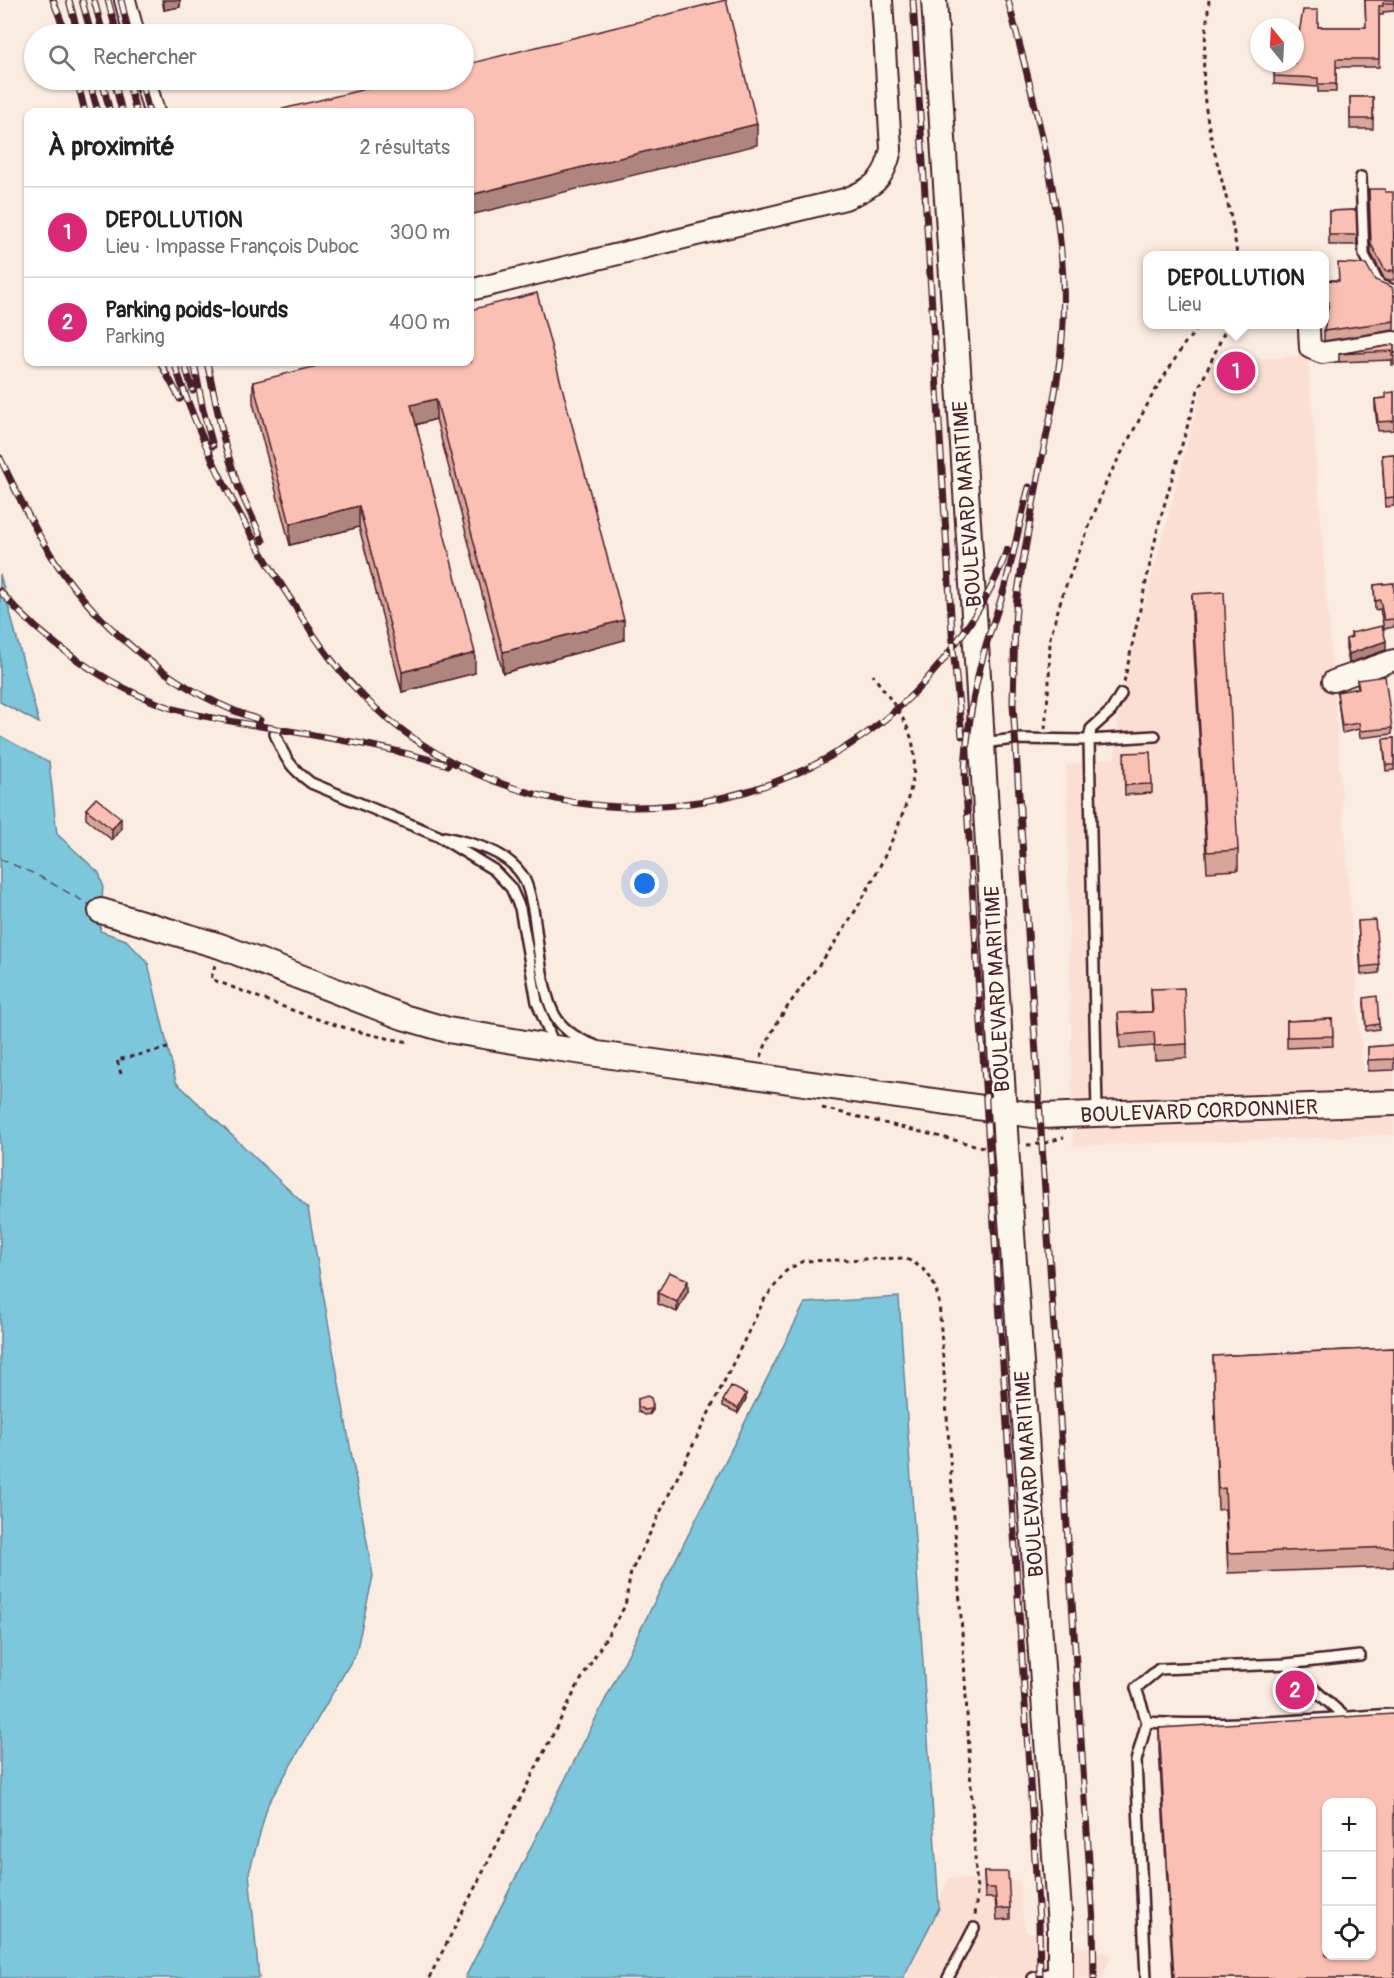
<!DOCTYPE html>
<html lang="fr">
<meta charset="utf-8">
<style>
:root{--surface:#fff;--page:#f6f6f6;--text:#202124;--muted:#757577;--line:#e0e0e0;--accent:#db2777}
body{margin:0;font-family:Pangolin,sans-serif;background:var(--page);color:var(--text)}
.controls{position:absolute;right:18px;bottom:18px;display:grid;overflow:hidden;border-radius:12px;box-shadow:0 2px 4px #0004}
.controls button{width:54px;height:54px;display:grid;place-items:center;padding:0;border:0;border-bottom:2px solid var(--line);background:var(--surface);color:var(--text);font:30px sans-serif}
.compass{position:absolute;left:1250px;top:18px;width:54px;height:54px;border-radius:50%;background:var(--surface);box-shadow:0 2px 4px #0004;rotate:342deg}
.you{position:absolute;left:645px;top:884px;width:21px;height:21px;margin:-15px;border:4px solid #fff;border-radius:50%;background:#1a73e8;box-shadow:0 0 0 9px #1a73e833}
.badge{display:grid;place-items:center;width:39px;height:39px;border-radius:50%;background:var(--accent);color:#fff;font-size:20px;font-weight:700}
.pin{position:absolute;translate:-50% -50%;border:3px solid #fff;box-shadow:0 2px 6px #0006}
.popup{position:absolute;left:1143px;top:251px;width:186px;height:78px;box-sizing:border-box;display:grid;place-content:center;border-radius:12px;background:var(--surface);filter:drop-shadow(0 2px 4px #0005);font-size:20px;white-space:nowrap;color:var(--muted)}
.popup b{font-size:22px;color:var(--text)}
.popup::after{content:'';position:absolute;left:50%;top:100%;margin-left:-12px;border:12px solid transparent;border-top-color:var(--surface)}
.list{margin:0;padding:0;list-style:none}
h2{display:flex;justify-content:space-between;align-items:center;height:78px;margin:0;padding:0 24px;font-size:26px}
h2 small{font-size:20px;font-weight:400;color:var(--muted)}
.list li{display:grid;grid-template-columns:39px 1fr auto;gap:18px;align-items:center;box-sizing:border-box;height:90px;padding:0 24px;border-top:2px solid var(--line)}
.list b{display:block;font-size:22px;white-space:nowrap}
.list p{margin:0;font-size:20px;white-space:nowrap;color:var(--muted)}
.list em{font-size:20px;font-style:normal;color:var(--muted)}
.icon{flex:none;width:33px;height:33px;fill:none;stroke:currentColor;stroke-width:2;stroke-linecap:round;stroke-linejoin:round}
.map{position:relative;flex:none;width:1394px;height:1978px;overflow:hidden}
.search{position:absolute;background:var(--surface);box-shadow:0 2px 4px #0004;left:24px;top:24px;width:450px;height:66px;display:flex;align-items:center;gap:15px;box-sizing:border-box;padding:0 21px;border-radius:33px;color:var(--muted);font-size:22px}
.panel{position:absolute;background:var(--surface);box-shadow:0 2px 4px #0004;left:24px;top:108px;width:450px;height:258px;border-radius:12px}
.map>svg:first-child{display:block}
</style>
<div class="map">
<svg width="1394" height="1978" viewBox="0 0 1394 1978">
<rect width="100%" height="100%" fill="#fbece1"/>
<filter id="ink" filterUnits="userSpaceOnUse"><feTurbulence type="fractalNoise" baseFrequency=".0167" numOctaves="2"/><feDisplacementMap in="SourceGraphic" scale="12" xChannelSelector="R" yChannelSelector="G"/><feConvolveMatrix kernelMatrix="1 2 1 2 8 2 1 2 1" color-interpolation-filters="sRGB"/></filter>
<g filter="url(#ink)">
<path fill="#fbdfd3" d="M1308,355L1363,1070L1394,1068V1135L1073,1146L1066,765L1115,757L1120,696L1209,363Z
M949,1878L1019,1881L1025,1931L1111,1954L1103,1978H903Z"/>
<path fill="#7cc7db" stroke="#688495" stroke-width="1.5" d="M0,574L39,723L0,702Z
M0,735L49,762L57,834L99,873L103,885L100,931L126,940L148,963L176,1082L308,1208L373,1576L356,1653L268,1804L249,1873L259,1978H0Z
M899,1297L939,1908L903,1978H465L805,1303Z"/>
<path fill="#fbece1" d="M0,732L48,758L49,762L0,735Z"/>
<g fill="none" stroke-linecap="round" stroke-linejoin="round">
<path stroke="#595160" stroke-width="1.5" stroke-dasharray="8 6" stroke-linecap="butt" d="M0,859L37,875L90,905"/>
<defs>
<path id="service" d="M1361,177L1364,255L1380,285L1394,290
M275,734C285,759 290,767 311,783L438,836L494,870L511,888L520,908L537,1002L554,1045
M982,743L1015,739L1089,740L1155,736
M445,837C472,843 505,850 522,875C529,886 532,903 534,915C538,942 542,997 557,1019C565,1031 581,1041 594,1045
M1097,1112L1089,740L1091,729L1111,711L1121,694
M1286,1664L1360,1656
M1345,1717L1286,1664L1159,1669L1136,1688L1147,1722C1229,1727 1312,1719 1394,1714
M948,1978L974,1928
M1033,1978L1060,1970
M1146,1978L1136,1761L1147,1722"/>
<path id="minor" d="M125,0L134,34
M145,80L154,112
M470,290L845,199C873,188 885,180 891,149L882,0
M1309,330L1310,348L1322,353L1394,342
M1333,681L1394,660"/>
<path id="tertiary" d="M934,0L978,676L1006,1147L1060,1927V1978
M101,911L220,946L403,1017L448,1030L555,1048L1040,1116L1394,1103"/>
</defs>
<use href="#service" stroke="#4a1f2b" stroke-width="14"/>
<use href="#minor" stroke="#4a1f2b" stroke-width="24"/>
<use href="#tertiary" stroke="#4a1f2b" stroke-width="28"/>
<path stroke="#4a1f2b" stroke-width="3" stroke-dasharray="4.5 4.5" stroke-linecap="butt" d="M1209,0C1206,33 1201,68 1205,102C1211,154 1232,203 1237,256
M1124,682L1159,523L1198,390L1228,324
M1045,729L1049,682L1050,638L1062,596L1108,478L1152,396L1185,343L1202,324
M215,965L211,979C277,1004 340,1032 410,1042
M761,1057C775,1017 803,987 827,954C856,913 879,872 898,826C909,798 920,767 911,737C904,715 886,694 873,675
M121,1074L117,1060L168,1048
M822,1108L987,1148
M1027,1145L1042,1144L1064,1137
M429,1978L579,1683L625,1606L631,1572L764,1300L786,1271L803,1261L904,1258C927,1268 933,1277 939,1301L964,1661L977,1892L975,1917"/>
<use href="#service" stroke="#fbf7ec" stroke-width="9"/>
<use href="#minor" stroke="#fbf7ec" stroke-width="20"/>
<use href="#tertiary" stroke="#fbf7ec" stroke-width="24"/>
<defs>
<path id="rail" d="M53,0L66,34
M69,0L78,34
M82,0L91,34
M94,0L103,34
M108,0L117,34
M121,0L129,34
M913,0L953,648L962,736
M1008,0C1034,102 1068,217 1063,323C1061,372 1050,419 1040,467C1032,510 1024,554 1017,597L1015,622L1013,704L1093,1922L1094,1978
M77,80L85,112
M89,80L98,112
M102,80L110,112
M114,80L122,112
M128,80L136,112
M141,80L149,112
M160,362L180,399
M174,362C202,449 243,527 293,603C316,640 340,675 372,705C542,862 818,834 953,647C975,617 995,586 1007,550
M184,362L193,391
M194,362L203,410L213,446
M207,362L225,445L238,486L263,541
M0,458C18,495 35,532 59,567C104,633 182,696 260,720
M1029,487C1020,520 1014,553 1005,586C999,608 990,630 984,652C973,693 966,734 965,776L1039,1921L1040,1978
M0,591C44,642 107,686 171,708C200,717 231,721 260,726C323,737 387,746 448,765"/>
</defs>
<use href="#rail" stroke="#4a1f2b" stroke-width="7"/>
<use href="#rail" stroke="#fbf7ec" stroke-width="4.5" stroke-dasharray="14" stroke-linecap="butt"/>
</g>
<path fill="#d7a59a" stroke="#4a1f2b" stroke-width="1.5" d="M162,0H180V7L164,10Z
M1365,0H1394V11L1383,12V15H1379V67H1336V92H1318V87L1274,84L1275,63H1295L1318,27H1366Z
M1350,97H1373V129H1350Z
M1369,189L1393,232H1394V280H1390V281L1385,280L1371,253Z
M1356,210L1357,245H1329V211Z
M1324,280H1375L1394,296V330L1324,341V331L1327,311H1324Z
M1394,345V365H1392V360L1339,362V354Z
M470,362L624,640L503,673L436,419L416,425L475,673L402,692L359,527L290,545L253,403V382Z
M1394,392V430L1378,431L1375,408V399L1386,398Z
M1394,454V506L1385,507L1382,455Z
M1394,583V627L1384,629L1380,609L1375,610L1374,585Z
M1192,594L1238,850V870L1207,872L1192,615Z
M1351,633L1386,650L1349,663L1346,648V639L1351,638Z
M1357,680L1392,728V734L1360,738L1359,729L1342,733L1337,692L1358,689Z
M1394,738V770L1386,771L1383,739Z
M1124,762L1152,784V793L1125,795Z
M86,809L121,829L112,840L86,819Z
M1358,921L1379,965V973L1361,975Z
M1151,989L1187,1044V1058L1155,1060L1154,1046L1120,1049L1118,1013L1152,1012Z
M1364,1003L1379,1024V1029L1366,1031Z
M1332,1019L1333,1046L1287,1048V1021Z
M1394,1045V1070L1368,1071V1047Z
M688,1291L677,1312L658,1304V1293Z
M1394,1348V1567L1228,1573L1225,1509L1218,1510L1213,1356Z
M638,1399L653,1410L650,1414L644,1415L638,1411Z
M746,1399L738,1413L723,1406V1401Z
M1159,1728L1394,1978H1173L1159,1749Z
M984,1872L1010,1908V1919L997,1920L995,1898H985Z"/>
<path fill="#af867d" stroke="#4a1f2b" stroke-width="1.5" d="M164,0H180V7L164,10Z
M757,124V145L470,215V195Z
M436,399V419L411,426V405Z
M359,506V527L290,545V524Z
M624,620V640L503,673V652Z
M1386,641V650L1349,663V654Z
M475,653V673L402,692V672Z
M121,818V829L112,840V829Z
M688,1280V1291L677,1312V1302Z
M746,1394V1399L738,1413V1408Z
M653,1405V1410L650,1414V1409Z"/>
<path fill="#fac0b3" stroke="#4a1f2b" stroke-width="1.5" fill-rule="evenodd" d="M726,0L757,124L470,195V112H270L403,80H464V65Z
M1365,0H1394V3H1383V6H1379V59H1336V84H1318V78L1274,76L1275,63H1295V57L1303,10H1318V27H1366Z
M1350,97H1373V119H1350Z
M1369,189H1385V192H1393L1394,271L1390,270V272L1385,270L1371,244Z
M1356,210L1357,235H1329V211Z
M1338,263L1366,264L1375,280L1392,287L1394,296V321L1324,331L1329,302H1324V280L1339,281Z
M537,293L624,620L503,652L436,399L411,405L475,653L402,672L359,506L290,524L253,382L333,362H470V310Z
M1394,345V356H1392V351L1339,354Z
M1394,392V421L1378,422L1375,399L1386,398V393Z
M1394,454V497L1385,498L1382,455Z
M1394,583V619L1384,620L1380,600L1375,601L1374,585Z
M1224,592L1238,850L1207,852L1192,594Z
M1382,626L1386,641L1349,654L1346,639L1352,637L1351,633Z
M1385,676L1392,728L1360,731L1359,723L1342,726L1337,692L1359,688L1357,680Z
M1394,738V765H1386L1383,739Z
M1150,752L1152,784L1125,785L1124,753Z
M96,798L121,818L112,829L86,809Z
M1375,920L1379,965L1361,967L1358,921Z
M1184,988L1187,1044L1155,1046L1154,1032L1120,1035L1118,1013L1153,1012L1151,989Z
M1377,996L1379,1024L1366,1026L1364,998Z
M1332,1019L1333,1036L1287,1037V1021Z
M1394,1045V1059L1368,1060V1047Z
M669,1272L688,1280L677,1302L658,1293Z
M1394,1348V1547L1228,1553L1225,1488L1218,1489L1213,1356Z
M731,1386L746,1394L738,1408L723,1401Z
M647,1396L651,1398L653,1405L650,1409L644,1410L638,1406V1399Z
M1394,1714V1978H1174L1159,1728ZM1326,1803H1371V1956H1326Z
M984,1872H1008L1010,1908L997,1909L995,1888H985Z"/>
</g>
<g text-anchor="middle" stroke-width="5" stroke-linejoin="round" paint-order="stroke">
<g font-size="21" fill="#4a1f2b" stroke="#fbf7ec">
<text transform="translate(967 504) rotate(-94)" y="7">BOULEVARD MARITIME</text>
<text transform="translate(997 989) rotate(-93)" y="7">BOULEVARD MARITIME</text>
<text transform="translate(1199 1111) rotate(-2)" y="7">BOULEVARD CORDONNIER</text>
<text transform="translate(1029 1474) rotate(-94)" y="7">BOULEVARD MARITIME</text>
</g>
</g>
</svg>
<div class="controls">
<button>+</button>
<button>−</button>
<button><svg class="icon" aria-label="locate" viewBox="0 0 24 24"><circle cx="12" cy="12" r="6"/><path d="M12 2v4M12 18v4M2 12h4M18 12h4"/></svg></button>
</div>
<svg class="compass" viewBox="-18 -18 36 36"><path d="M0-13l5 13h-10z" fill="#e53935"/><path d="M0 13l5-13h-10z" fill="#757577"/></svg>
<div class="you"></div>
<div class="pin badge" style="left:1236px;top:371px">1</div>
<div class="popup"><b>DEPOLLUTION</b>Lieu</div>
<div class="pin badge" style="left:1295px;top:1690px">2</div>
<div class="search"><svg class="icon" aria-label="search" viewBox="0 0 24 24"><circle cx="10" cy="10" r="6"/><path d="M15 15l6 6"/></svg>Rechercher</div>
<section class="panel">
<h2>À proximité<small>2 résultats</small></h2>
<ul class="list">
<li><span class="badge">1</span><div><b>DEPOLLUTION</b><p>Lieu · Impasse François Duboc</p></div><em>300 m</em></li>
<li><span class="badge">2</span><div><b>Parking poids-lourds</b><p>Parking</p></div><em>400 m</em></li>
</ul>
</section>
</div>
